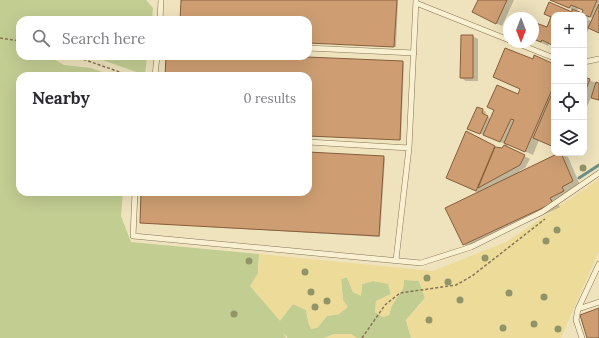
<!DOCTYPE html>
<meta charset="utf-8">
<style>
:root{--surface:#fff;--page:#f7f7f7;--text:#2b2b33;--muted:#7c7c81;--line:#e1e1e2}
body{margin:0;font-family:Lora,serif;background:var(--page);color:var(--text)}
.controls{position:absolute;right:12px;top:12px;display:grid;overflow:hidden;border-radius:8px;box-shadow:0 4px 16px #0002}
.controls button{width:36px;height:36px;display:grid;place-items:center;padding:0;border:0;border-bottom:1px solid var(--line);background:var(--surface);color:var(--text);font:20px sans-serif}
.compass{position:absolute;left:503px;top:12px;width:36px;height:36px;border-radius:50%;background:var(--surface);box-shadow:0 4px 16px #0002;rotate:180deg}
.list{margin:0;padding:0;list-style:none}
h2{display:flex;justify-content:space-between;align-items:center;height:52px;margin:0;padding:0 16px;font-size:17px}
h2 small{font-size:13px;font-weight:400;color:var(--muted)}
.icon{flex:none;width:22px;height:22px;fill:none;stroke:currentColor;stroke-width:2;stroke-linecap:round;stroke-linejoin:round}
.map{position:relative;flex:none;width:599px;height:338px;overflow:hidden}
.search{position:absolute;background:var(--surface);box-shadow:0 4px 16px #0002;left:16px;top:16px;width:296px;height:44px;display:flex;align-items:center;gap:10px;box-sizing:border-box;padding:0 14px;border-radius:12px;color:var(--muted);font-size:15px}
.panel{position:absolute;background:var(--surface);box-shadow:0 4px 16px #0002;left:16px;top:72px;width:296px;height:124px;border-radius:12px}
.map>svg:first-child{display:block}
</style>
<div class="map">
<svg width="599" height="338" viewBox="0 0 599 338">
<rect width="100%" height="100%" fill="#efe3be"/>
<path fill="#c2cd92" d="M0,0H146L153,8L152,20H20V56H48L64,65L91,68L113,76H20V192H123L121,216L131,242L259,254L258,273L280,320L293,304L306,310L309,325L317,328L327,316L339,314L343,300L341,279L347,277L353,292L361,295L362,284L373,281L388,283L391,294L376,301L375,312L383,317L389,315L392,305L403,289L404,279L419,281L425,298L406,320L411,338H357L351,334H335L324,338H288L283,333L286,338H0Z
M91,56H147L145,75Z"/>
<path fill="#ecdb99" d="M599,179V251L561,338H411L406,320L425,298L419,281L404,280L403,289L392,305L389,315L383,317L375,312L376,301L391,294L388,284L373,281L362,284L361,296L353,292L347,277L341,279L343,300L348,307L339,314L327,316L317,328L311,329L309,325L306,310L293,304L280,321L250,286L258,273L259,254L433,271L506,242Z
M334,334H351L357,338H324Z"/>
<path fill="#0003" fill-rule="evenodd" d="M182,0H398L396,47L308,43V20H181Z
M479,0H514L502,26L479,15Z
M550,0H599V33L589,28L584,40V15H554V46L549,44L548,46L533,39V23L547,29L552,18L545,14L572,13L573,10ZM578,8L584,11L583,15L577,12ZM589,17L593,19L592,22L588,19Z
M472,36L478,39V81H466L461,78Z
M167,56H260L403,62L404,63L401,140L308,136V76H166Z
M533,60L554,65V147L539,140L533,155L508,144L507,147L530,159L525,168L519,171L520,173L561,153L568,157L580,185L568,191L570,195L557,203L560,207L471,249L464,244L479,193L447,178L467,133L496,148L503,149L505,144L472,130L483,110L486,112L485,115L491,119L518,95L521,89L494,77Z
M584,78L599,84V101L591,97L584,114Z
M308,153L385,158L380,237L141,223L142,192H308Z"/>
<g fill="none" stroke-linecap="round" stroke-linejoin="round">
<path stroke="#698e87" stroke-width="3" d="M579,178L599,165"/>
</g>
<path fill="#ce9e72" stroke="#875e3c" d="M181,0H397L394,47L308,43V20H180Z
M478,0H507L496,24L472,12Z
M550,0H597L590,17L582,14L583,10L571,5L569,8Z
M549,2L572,12V9L582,13L581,15H554V46L542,40L541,42L533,39V22L547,27L551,17L544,14Z
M599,4V33L588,28Z
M461,35H473V78H460Z
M505,48L533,59L534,55L554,64V85L525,152L504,143L514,120L511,119L500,142L483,135L494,110L487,107L497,85L518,94L520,89L493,77Z
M166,56H283L403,61L400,140L308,136V76H165Z
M584,77L590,79L584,94Z
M596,82L599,83V100L591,98Z
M554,89V147L533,138Z
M477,107L483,109L482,113L488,116L480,134L467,129Z
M466,131L495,146L476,191L446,178Z
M504,145L525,155L520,165L478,188L495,147L502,148Z
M308,152L384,156L379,236L140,223L141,192H308Z
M559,153H561L573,181L562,187L564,191L550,198L553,203L463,245L445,208Z
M599,308V338H587L580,315Z"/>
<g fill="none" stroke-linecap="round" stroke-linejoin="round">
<defs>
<path id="lane" d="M416,3L509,40
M160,20L161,0
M514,42L554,58
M308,48L414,53
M584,62L599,59
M155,76L157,56
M308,142L409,148L416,0
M135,192L133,236L421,263L471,247L542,212L599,173
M396,260L409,148
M578,309L599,302
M582,338L576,320L578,309L599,264"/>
</defs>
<use href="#lane" stroke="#877356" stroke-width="6"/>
<path stroke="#877356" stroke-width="1.5" stroke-dasharray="3 2" stroke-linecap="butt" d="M0,38L20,41
M74,56L131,76
M362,338L385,305L400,293L456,285L472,276L545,219"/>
<use href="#lane" stroke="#f9f0d1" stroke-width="5"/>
</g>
<g fill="#909468">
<circle cx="583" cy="168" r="3.5"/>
<circle cx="557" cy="230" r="3.5"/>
<circle cx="546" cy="241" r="3.5"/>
<circle cx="485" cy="258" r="3.5"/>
<circle cx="249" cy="261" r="3.5"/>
<circle cx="305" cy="272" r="3.5"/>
<circle cx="427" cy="278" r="3.5"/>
<circle cx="448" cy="282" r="3.5"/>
<circle cx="311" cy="292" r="3.5"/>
<circle cx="509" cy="293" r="3.5"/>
<circle cx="544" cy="297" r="3.5"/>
<circle cx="460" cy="300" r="3.5"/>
<circle cx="327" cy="301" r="3.5"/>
<circle cx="315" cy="307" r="3.5"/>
<circle cx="234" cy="314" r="3.5"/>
<circle cx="429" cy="320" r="3.5"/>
<circle cx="534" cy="324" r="3.5"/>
<circle cx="503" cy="328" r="3.5"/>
<circle cx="558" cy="329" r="3.5"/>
</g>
</svg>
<div class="controls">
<button>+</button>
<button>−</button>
<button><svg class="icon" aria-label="locate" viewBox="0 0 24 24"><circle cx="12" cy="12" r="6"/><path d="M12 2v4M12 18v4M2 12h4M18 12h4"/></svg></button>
<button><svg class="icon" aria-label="layers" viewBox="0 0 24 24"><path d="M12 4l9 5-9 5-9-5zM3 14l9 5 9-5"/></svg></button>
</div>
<svg class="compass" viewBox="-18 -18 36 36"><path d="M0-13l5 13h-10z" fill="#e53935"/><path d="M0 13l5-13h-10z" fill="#7c7c81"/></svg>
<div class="search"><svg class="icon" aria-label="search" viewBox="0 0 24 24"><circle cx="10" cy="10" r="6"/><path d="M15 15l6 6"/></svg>Search here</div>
<section class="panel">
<h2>Nearby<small>0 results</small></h2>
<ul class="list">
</ul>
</section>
</div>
